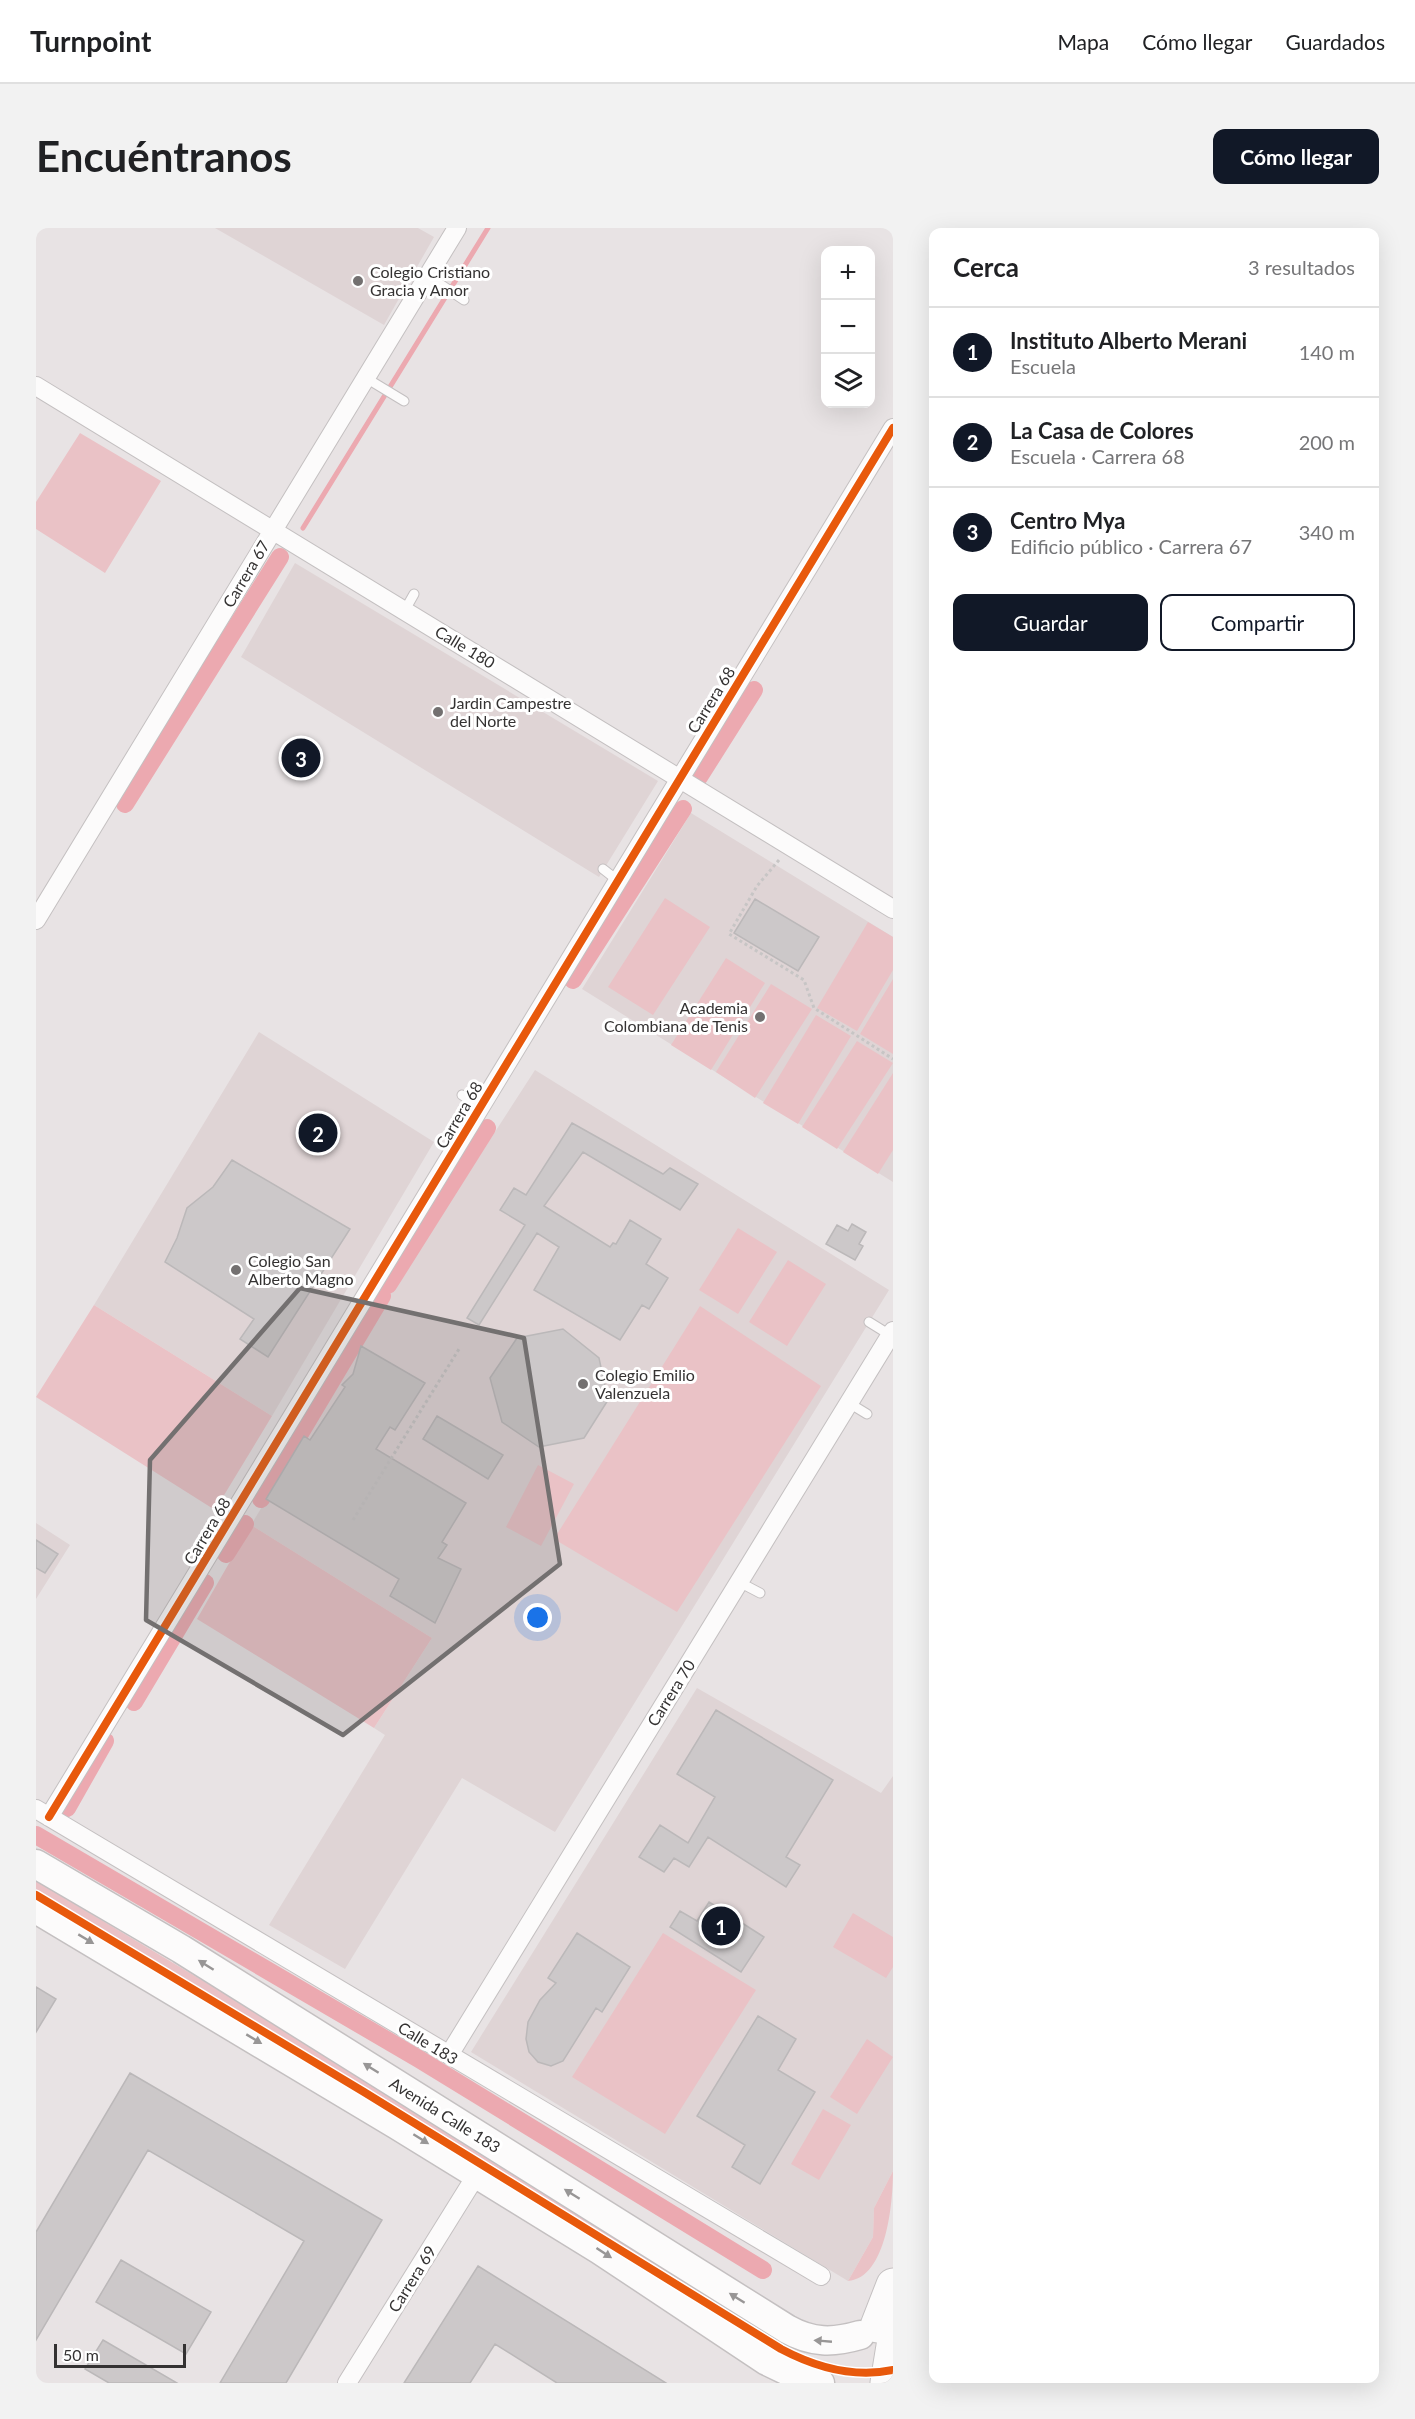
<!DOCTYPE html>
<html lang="es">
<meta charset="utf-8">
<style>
:root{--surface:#fff;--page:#f2f2f2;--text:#202124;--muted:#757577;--line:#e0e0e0;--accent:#111827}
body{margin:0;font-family:Lato,sans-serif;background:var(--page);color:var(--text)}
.controls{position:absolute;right:18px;top:18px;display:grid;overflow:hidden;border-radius:12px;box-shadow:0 6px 24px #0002}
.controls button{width:54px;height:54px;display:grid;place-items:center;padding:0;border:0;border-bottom:2px solid var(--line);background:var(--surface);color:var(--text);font:30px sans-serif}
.scale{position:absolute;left:18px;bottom:15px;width:132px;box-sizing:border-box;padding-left:6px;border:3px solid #343232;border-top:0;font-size:16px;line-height:21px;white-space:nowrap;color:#343232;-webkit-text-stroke:4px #fff;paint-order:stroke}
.you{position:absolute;left:502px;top:1390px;width:21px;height:21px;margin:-15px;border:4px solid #fff;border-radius:50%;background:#1a73e8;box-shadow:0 0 0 9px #1a73e833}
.badge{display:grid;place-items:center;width:39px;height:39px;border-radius:50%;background:var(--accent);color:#fff;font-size:20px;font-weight:700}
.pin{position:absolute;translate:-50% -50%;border:3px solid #fff;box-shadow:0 2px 6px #0006}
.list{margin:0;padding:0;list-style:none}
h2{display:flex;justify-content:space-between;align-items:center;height:78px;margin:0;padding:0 24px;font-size:26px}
h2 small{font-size:20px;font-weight:400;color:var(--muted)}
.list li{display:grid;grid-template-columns:39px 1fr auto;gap:18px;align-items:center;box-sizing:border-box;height:90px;padding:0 24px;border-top:2px solid var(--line)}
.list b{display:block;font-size:22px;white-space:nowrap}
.list p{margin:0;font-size:20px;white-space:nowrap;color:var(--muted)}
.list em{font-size:20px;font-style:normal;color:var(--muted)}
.actions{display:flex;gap:12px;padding:18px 24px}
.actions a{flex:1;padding:14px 0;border:2px solid var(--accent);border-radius:12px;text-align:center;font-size:21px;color:var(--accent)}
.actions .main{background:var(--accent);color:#fff}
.icon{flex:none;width:33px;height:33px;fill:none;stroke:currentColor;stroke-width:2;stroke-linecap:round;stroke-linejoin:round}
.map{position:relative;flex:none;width:857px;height:2155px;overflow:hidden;border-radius:12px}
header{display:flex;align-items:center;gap:36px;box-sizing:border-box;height:84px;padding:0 30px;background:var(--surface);border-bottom:2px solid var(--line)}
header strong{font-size:28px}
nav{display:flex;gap:33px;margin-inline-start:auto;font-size:21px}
.intro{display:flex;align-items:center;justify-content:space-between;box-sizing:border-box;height:144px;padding:0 36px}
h1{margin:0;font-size:42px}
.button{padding:15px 27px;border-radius:12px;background:var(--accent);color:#fff;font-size:21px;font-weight:700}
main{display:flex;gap:36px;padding:0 36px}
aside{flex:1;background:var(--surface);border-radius:12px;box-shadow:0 6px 24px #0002}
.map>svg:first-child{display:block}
</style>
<header>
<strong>Turnpoint</strong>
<nav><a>Mapa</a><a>Cómo llegar</a><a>Guardados</a></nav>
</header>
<div class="intro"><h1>Encuéntranos</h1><a class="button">Cómo llegar</a></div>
<main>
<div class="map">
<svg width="857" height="2155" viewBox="0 0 857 2155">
<rect width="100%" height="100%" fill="#e8e3e4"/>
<path fill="#dfd4d5" d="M179,0H382L398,9L348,97Z
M259,335L622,553L563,649L205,429Z
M655,585L857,709V954L546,761Z
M223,804L398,914L236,1188L58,1077Z
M499,842L853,1062L519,1604L426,1550L309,1741L233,1697L349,1507L338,1500L396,1410L215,1297L351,1071Z
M0,1295L34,1317L0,1371Z
M661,1460L845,1565L857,1548V1943L838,1980L837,2009L812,2053L435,1824Z"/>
<path fill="#eac2c6" d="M44,205L125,253L69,345L0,301V274Z
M629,670L674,699L617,787L572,759Z
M832,694L857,709V742L821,803L781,780Z
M690,730L729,755L675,842L635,817Z
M857,751V826L824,806Z
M735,756L776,781L719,870L680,844Z
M780,787L815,808L762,896L727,875Z
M821,813L857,835L801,921L766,899Z
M857,845V922L842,946L807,924Z
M702,1000L741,1024L702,1086L663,1062Z
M752,1032L790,1056L751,1118L713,1094Z
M58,1077L236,1188L179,1282L0,1169Z
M664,1078L785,1158L641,1384L518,1311Z
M502,1237L538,1256L505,1318L470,1299Z
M215,1297L396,1410L338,1500L161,1391Z
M0,1653L298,1831L745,2110L742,2116L293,1838L0,1661Z
M817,1685L857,1709V1739L850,1750L797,1719Z
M627,1705L720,1762L629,1906L536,1849Z
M831,1811L857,1829L821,1886L794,1869Z
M787,1881L815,1897L783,1952L755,1936Z
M857,1943C857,1973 851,2050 812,2053L837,2009L838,1980Z"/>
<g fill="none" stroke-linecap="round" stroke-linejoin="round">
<path stroke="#eca9b0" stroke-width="5" d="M267,300L452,0"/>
<path stroke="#eca9b0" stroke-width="18" d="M663,549L718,462
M89,576L244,329
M537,752L647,581
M352,1057L451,900
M225,1271L346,1068
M190,1326L209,1296
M98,1474L169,1355
M31,1580L69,1513
M0,1607L383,1831L727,2042"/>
</g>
<path fill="#ccc8c9" stroke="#bbb8b9" stroke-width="1.5" d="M719,671L783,709L762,743L698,705Z
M536,895L627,946L634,940L662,956L644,982L547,924L508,978L574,1019L577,1015L580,1016L594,992L625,1011L610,1036L632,1050L613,1081L606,1077L584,1112L498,1062L523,1019L501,1005L443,1097L431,1090L489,997L464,982L478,960L490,967Z
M196,932L314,1001L232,1129L204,1111L218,1091L129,1034L141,1010L151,980L177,959Z
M816,996L830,1004L823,1016L827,1018L819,1032L790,1016L801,997L812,1003Z
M527,1101L563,1130L572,1172L548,1210L503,1219L466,1194L454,1150L481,1110Z
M325,1118L389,1155L359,1202L354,1199L340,1221L430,1275L406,1314L411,1317L402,1330L425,1341L399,1395L354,1368L363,1351L230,1271L268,1208L274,1212L309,1159L306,1157L317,1146Z
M401,1188L467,1227L452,1251L387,1211Z
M0,1312L22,1326L9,1345L0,1340Z
M680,1482L797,1552L750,1629L764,1637L750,1659L672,1609L653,1639L638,1630L628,1644L603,1629L624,1597L652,1615L679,1569L641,1546Z
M673,1674L728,1709L705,1744L634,1699L644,1683L661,1693Z
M541,1705L594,1739L566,1784L560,1780L527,1833L515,1838L502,1834L493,1824L490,1811L492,1794L504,1772L520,1755L512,1750Z
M0,1759L20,1771L0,1804Z
M722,1788L760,1811L742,1842L779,1864L724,1956L696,1939L709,1917L661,1888Z
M94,1845L346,1992L250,2155H184L268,2013L112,1922L0,2112V2004Z
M85,2032L175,2084L150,2126L60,2074Z
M442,2038L630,2155H521L459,2116L434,2155H368Z
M67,2112L141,2155H73L49,2141Z"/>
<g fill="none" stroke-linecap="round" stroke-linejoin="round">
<defs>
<path id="lane" d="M392,48L428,72
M330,150L368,173
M369,382L378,366
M567,641L581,652
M426,867L444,879
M833,1094L854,1107
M813,1175L831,1186
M703,1354L724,1365"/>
<path id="street" d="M0,158L857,681
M0,692L421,0
M0,1581L785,2048
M13,1589L857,200
M413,1827L857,1103
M311,2155L441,1946"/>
<path id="primary" d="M0,1636L145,1721L751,2101C776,2115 797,2115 824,2107
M0,1681L361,1897L564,2022L731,2133L762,2148L784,2155"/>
<path id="highway" d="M841,2098L857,2057
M851,2155L857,2118"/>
</defs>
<use href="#lane" stroke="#c4c0c1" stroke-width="11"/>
<use href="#street" stroke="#c4c0c1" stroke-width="20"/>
<use href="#primary" stroke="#c4c0c1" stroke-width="31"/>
<use href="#highway" stroke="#c4c0c1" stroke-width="35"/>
<path stroke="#c7c5c5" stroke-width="3" stroke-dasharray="3 3" stroke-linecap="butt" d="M743,632L721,658L693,706L768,752L778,780L857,831
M317,1292L423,1121"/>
<use href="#lane" stroke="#fcfbfb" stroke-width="9"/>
<use href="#street" stroke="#fcfbfb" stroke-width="18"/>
<use href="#primary" stroke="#fcfbfb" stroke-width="28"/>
<use href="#highway" stroke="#fcfbfb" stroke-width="33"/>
<defs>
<path id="cycleway" d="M13,1589L857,200
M0,1667L328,1864L745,2121C779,2139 819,2150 857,2142"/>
</defs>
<use href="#cycleway" stroke="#fff" stroke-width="11"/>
<use href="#cycleway" stroke="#e8590c" stroke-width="8"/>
</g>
<defs><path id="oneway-solid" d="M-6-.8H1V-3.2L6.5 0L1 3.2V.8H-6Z" transform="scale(1.5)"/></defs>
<g fill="#989696">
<use href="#oneway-solid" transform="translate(50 1711) rotate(31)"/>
<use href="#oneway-solid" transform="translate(170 1737) rotate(-148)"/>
<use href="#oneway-solid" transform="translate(218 1811) rotate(31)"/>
<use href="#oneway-solid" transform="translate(335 1840) rotate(-148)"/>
<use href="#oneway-solid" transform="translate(385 1911) rotate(32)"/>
<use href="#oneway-solid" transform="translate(536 1966) rotate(-148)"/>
<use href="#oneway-solid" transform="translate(568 2025) rotate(33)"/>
<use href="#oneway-solid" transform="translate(701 2070) rotate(-148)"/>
<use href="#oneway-solid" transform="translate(787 2113) rotate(-175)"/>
</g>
<path fill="#737070" fill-opacity="0.2" stroke="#737070" stroke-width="4.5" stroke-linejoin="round" d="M264,1060L488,1110L524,1336L307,1507L110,1392L114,1232Z"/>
<g fill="#737070" stroke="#fff" stroke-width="2">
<circle cx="322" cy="53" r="6"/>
<circle cx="402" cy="484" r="6"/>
<circle cx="724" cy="789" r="6"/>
<circle cx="200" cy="1042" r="6"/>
<circle cx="547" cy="1156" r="6"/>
</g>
<g text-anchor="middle" stroke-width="6" stroke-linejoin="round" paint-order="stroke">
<g font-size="16" fill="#343232" stroke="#fff" text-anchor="start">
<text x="334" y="50">Colegio Cristiano<tspan x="334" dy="18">Gracia y Amor</tspan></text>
<text x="414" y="481">Jardin Campestre<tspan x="414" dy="18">del Norte</tspan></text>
<text x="712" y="786" text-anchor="end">Academia<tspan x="712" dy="18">Colombiana de Tenis</tspan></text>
<text x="212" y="1039">Colegio San<tspan x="212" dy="18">Alberto Magno</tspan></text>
<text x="559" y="1153">Colegio Emilio<tspan x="559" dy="18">Valenzuela</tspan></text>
</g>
<g font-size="16" fill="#343232" stroke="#fff">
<text transform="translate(210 346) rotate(-59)" y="6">Carrera 67</text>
<text transform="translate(429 419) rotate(31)" y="6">Calle 180</text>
<text transform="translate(675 472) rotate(-58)" y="6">Carrera 68</text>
<text transform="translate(423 887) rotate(-59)" y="6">Carrera 68</text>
<text transform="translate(171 1303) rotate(-59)" y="6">Carrera 68</text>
<text transform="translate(635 1465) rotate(-58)" y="6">Carrera 70</text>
<text transform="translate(392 1815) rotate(31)" y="6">Calle 183</text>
<text transform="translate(409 1887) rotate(32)" y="6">Avenida Calle 183</text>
<text transform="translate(376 2051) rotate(-58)" y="6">Carrera 69</text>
</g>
</g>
</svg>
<div class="controls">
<button>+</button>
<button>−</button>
<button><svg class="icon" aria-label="layers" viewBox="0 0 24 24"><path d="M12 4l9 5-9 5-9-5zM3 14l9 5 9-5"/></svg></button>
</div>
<div class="scale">50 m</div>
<div class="you"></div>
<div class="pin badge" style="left:685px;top:1698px">1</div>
<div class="pin badge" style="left:282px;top:905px">2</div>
<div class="pin badge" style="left:265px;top:530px">3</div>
</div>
<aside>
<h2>Cerca<small>3 resultados</small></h2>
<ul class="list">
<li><span class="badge">1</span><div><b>Instituto Alberto Merani</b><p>Escuela</p></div><em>140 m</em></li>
<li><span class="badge">2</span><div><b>La Casa de Colores</b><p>Escuela · Carrera 68</p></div><em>200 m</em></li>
<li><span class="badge">3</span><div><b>Centro Mya</b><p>Edificio público · Carrera 67</p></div><em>340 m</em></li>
</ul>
<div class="actions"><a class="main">Guardar</a><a>Compartir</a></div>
</aside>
</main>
